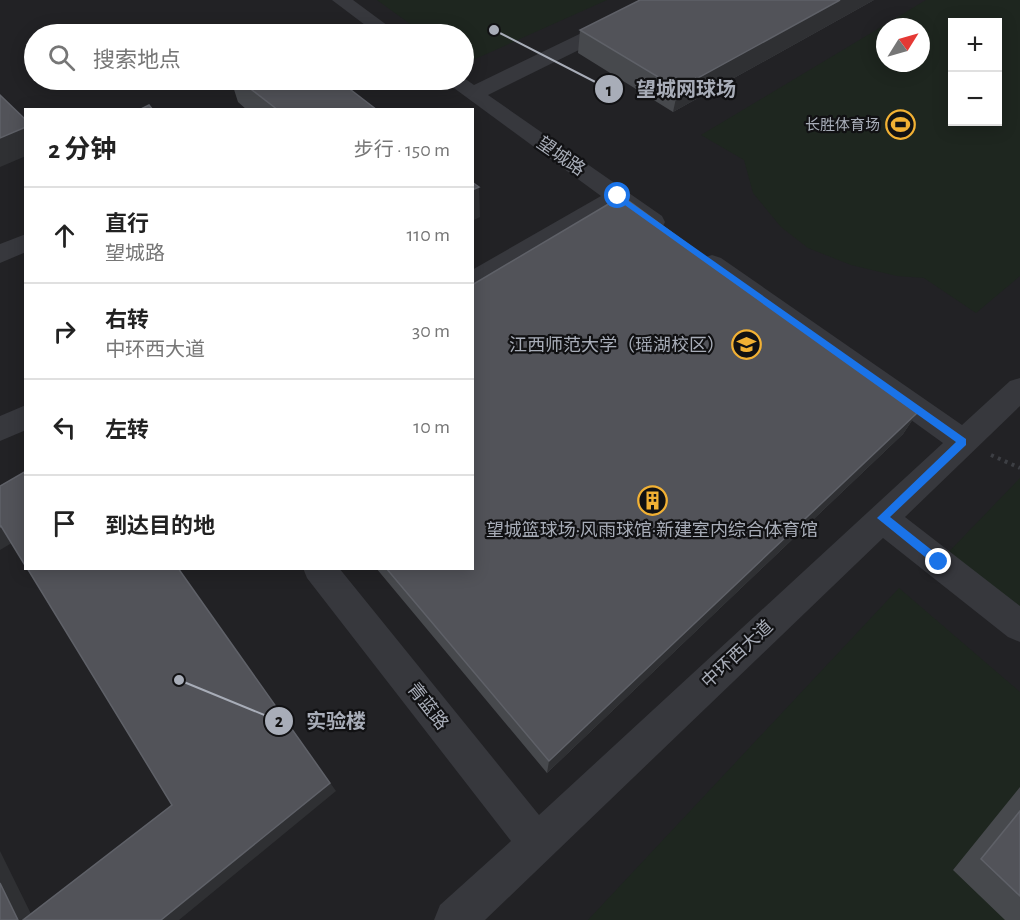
<!DOCTYPE html>
<html lang="zh">
<meta charset="utf-8">
<style>
:root{--surface:#fff;--page:#f6f6f6;--text:#222;--muted:#767676;--line:#e0e0e0}
body{margin:0;font-family:"Alegreya Sans","Noto Sans SC",sans-serif;background:var(--page);color:var(--text)}
.controls{position:absolute;right:18px;top:18px;display:grid;overflow:hidden;border-radius:0px;box-shadow:0 3px 15px #0003}
.controls button{width:54px;height:54px;display:grid;place-items:center;padding:0;border:0;border-bottom:2px solid var(--line);background:var(--surface);color:var(--text);font:30px sans-serif}
.compass{position:absolute;left:876px;top:18px;width:54px;height:54px;border-radius:50%;background:var(--surface);box-shadow:0 3px 15px #0003;rotate:53deg}
.stop{position:absolute;width:18px;height:18px;margin:-14px;border:4px solid #1a73e8;border-radius:50%;background:#fff}
.stop.end{background:#1a73e8;border-color:#fff;box-shadow:0 2px 6px #0008}
.list{margin:0;padding:0;list-style:none}
h2{display:flex;justify-content:space-between;align-items:center;height:78px;margin:0;padding:0 24px;font-size:26px}
h2 small{font-size:20px;font-weight:400;color:var(--muted)}
.list li{display:grid;grid-template-columns:39px 1fr auto;gap:18px;align-items:center;box-sizing:border-box;height:96px;padding:0 24px;border-top:2px solid var(--line)}
.list b{display:block;font-size:22px;white-space:nowrap}
.list p{margin:0;font-size:20px;white-space:nowrap;color:var(--muted)}
.list em{font-size:20px;font-style:normal;color:var(--muted)}
.icon{flex:none;width:33px;height:33px;fill:none;stroke:currentColor;stroke-width:2;stroke-linecap:round;stroke-linejoin:round}
.map{position:relative;flex:none;width:1020px;height:920px;overflow:hidden}
.search{position:absolute;background:var(--surface);box-shadow:0 3px 15px #0003;left:24px;top:24px;width:450px;height:66px;display:flex;align-items:center;gap:15px;box-sizing:border-box;padding:0 21px;border-radius:33px;color:var(--muted);font-size:22px}
.panel{position:absolute;background:var(--surface);box-shadow:0 3px 15px #0003;left:24px;top:108px;width:450px;height:462px;border-radius:0px}
.map>svg:first-child{display:block}
</style>
<div class="map">
<svg width="1020" height="920" viewBox="0 0 1020 920">
<rect width="100%" height="100%" fill="#161618"/>
<path fill="#222225" fill-rule="evenodd" d="M0,0H1020V920H0ZM952,22H998V122H952ZM885,27H921V63H885ZM34,34H464V80H34ZM26,110H472V568H26Z"/>
<path fill="#1e261f" fill-rule="evenodd" d="M377,0H607L464,64V34H424Z
M926,0H1020V276L976,313L924,278L897,276L851,265L808,248L781,227L753,193L744,160L701,135ZM998,22V122H952V22ZM885,27H921V63H885Z
M1020,478V626L939,562Z
M899,588L1020,692V920H588Z"/>
<g fill="none" stroke-linecap="round" stroke-linejoin="round">
<path stroke="#3d3f44" stroke-width="4" stroke-dasharray="3 4.5" stroke-linecap="butt" d="M991,455L1020,468"/>
<path fill="#37383d" fill-rule="evenodd" d="M332,0H353L399,34H377Z
M650,0H674L672,4L488,95L662,216L665,222L662,228C644,233 631,218 617,208L481,288L472,291V270L601,196L443,80L464,78L474,85Z
M26,234V252L0,263V244Z
M712,255L721,258L962,425L1010,381L1020,378V406L905,517L1020,606V642L1008,637L883,538L485,920H434L440,905L511,841L307,578L303,568H339L539,815L943,443L703,270L699,264L703,258Z
M26,405V430L0,441V416Z"/>
</g>
<path fill="#47494d" d="M874,0L673,112L578,53L580,30Z
M231,80H338L377,110H247L238,102Z
M917,413L903,434L547,773L376,568H472Z
M1020,787V920H1005L953,870Z"/>
<path fill="#2f3033" d="M840,0H874L673,112L678,89Z
M26,127V156L0,167V138Z
M479,187L480,217L472,221V190Z
M917,413L903,434L547,773L549,761Z
M1,526L15,541L0,550V527Z
M178,568L336,791L179,920H161L330,783Z
M0,851L34,920H18L0,883Z"/>
<path fill="#525359" stroke="#5f6168" stroke-width="1.5" d="M640,0H840L678,89L580,30Z
M239,80H338L377,110H278Z
M0,95L26,120V127L0,138Z
M149,105L153,110H139Z
M472,182L479,187L472,190Z
M622,196L917,413L549,761L386,568H472V285Z
M26,471V567L1,526L0,527V486Z
M27,568H178L330,783L161,920H23L172,805Z
M1020,811V896L981,859Z
M0,883L18,920H0Z"/>
<path fill="#1a73e8" d="M615,195H620L966,439V445L890,517L943,559V565H935L877,518L956,442L615,198Z"/>
<defs>
<symbol id="stadium-ring" viewBox="-11 -11 22 22"><circle r="9.5" fill="#111113" stroke="#f2b134" stroke-width="1.5"/><path d="M0-5a6.5 5 0 1 0 0 10a6.5 5 0 1 0 0-10ZM-3.5-1.8h7v3.6h-7Z" fill="#f2b134"/></symbol>
<symbol id="university-ring" viewBox="-11 -11 22 22"><circle r="9.5" fill="#111113" stroke="#f2b134" stroke-width="1.5"/><path d="M0-5L7-2L0 1L-7-2ZM-4 1L0 2.5L4 1V4Q0 6-4 4Z" fill="#f2b134"/></symbol>
<symbol id="building-ring" viewBox="-11 -11 22 22"><circle r="9.5" fill="#111113" stroke="#f2b134" stroke-width="1.5"/><path d="M-4-6H4V6H1V3H-1V6H-4ZM-2.5-4.3h1.7v1.8h-1.7ZM.8-4.3h1.7v1.8H.8ZM-2.5-1h1.7V.8h-1.7ZM.8-1h1.7V.8H.8Z" fill="#f2b134"/></symbol>
</defs>
<g fill-rule="evenodd">
<use href="#stadium-ring" x="884" y="108" width="33" height="33"/>
<use href="#university-ring" x="730" y="328" width="33" height="33"/>
<use href="#building-ring" x="636" y="484" width="33" height="33"/>
</g>
<g text-anchor="middle" stroke-width="4.5" stroke-linejoin="round" paint-order="stroke">
<g font-size="15" fill="#a8adb8" stroke="#111113" text-anchor="end">
<text x="880" y="130">长胜体育场</text>
</g>
<g font-size="18" fill="#a8adb8" stroke="#111113">
<text transform="translate(561 156) rotate(35)" y="6">望城路</text>
<text transform="translate(737 654) rotate(-43)" y="6">中环西大道</text>
<text transform="translate(428 706) rotate(52)" y="6">青蓝路</text>
</g>
<g font-size="18" fill="#a8adb8" stroke="#111113" text-anchor="end">
<text x="725" y="351">江西师范大学（瑶湖校区）</text>
<text x="652" y="536" text-anchor="middle">望城篮球场·风雨球馆·新建室内综合体育馆</text>
</g>
</g>
<path fill="none" stroke="#a8adb8" stroke-width="2" d="M494 30L609 89M179 680L279 721"/>
<g fill="#a8adb8" stroke="#111113" stroke-width="2">
<circle cx="494" cy="30" r="6"/>
<circle cx="179" cy="680" r="6"/>
<circle cx="609" cy="89" r="15"/>
<circle cx="279" cy="721" r="15"/>
</g>
<g font-size="18" text-anchor="middle" font-weight="bold" fill="#111">
<text x="609" y="96">1</text>
<text x="279" y="727">2</text>
</g>
<g font-size="20" text-anchor="middle" font-weight="bold" fill="#a8adb8" stroke="#111113" stroke-width="4.5" stroke-linejoin="round" paint-order="stroke">
<text x="686" y="96">望城网球场</text>
<text x="336" y="728">实验楼</text>
</g>
</svg>
<div class="controls">
<button>+</button>
<button>−</button>
</div>
<svg class="compass" viewBox="-18 -18 36 36"><path d="M0-13l5 13h-10z" fill="#e53935"/><path d="M0 13l5-13h-10z" fill="#767676"/></svg>
<div class="stop" style="left:618px;top:196px"></div>
<div class="stop end" style="left:939px;top:562px"></div>
<div class="search"><svg class="icon" aria-label="search" viewBox="0 0 24 24"><circle cx="10" cy="10" r="6"/><path d="M15 15l6 6"/></svg>搜索地点</div>
<section class="panel">
<h2>2 分钟<small>步行 · 150 m</small></h2>
<ul class="list">
<li><svg class="icon" aria-label="ahead" viewBox="0 0 24 24"><path d="M12 20V5M6 11l6-6 6 6"/></svg><div><b>直行</b><p>望城路</p></div><em>110 m</em></li>
<li><svg class="icon" aria-label="right" viewBox="0 0 24 24"><path d="M7 20v-9h11M14 6l5 5-5 5"/></svg><div><b>右转</b><p>中环西大道</p></div><em>30 m</em></li>
<li><svg class="icon" aria-label="left" viewBox="0 0 24 24"><path d="M17 20v-9H6M10 6l-5 5 5 5"/></svg><div><b>左转</b></div><em>10 m</em></li>
<li><svg class="icon" aria-label="arrive" viewBox="0 0 24 24"><path d="M6 21V4h12l-3 4 3 4H6"/></svg><div><b>到达目的地</b></div></li>
</ul>
</section>
</div>
